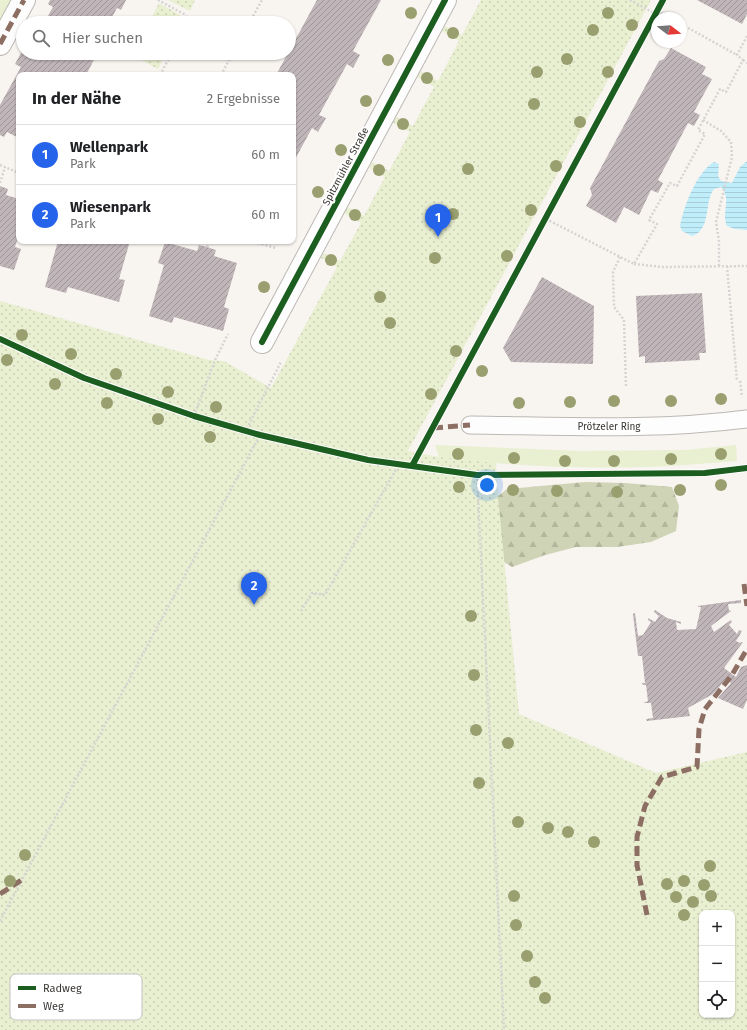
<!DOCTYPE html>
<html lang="de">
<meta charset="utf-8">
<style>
:root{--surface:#fff;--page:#f6f6f6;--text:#202124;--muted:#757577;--line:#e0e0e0;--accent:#2563eb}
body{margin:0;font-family:"Fira Sans",sans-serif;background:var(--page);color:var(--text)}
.controls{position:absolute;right:12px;bottom:12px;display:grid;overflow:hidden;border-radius:8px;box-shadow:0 1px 3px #0004}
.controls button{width:36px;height:36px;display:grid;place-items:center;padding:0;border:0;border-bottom:1px solid var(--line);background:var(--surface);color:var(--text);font:20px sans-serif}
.compass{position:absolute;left:651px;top:12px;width:36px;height:36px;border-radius:50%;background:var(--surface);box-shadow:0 1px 3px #0004;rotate:107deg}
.you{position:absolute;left:487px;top:485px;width:14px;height:14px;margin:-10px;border:3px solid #fff;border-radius:50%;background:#1a73e8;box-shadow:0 0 0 6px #1a73e833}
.badge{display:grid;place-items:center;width:26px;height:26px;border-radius:50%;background:var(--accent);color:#fff;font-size:13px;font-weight:700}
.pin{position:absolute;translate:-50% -33px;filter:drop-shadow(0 1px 2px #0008)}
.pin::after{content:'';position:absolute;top:21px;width:14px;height:12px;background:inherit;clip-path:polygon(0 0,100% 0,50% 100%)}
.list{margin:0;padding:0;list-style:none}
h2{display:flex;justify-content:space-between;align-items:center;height:52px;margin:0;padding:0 16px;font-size:17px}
h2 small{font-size:13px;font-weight:400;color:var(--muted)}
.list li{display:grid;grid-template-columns:26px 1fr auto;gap:12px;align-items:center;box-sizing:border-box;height:60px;padding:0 16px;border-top:1px solid var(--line)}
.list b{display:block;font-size:15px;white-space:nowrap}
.list p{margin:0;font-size:13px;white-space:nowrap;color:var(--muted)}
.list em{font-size:13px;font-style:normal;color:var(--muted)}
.icon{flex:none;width:22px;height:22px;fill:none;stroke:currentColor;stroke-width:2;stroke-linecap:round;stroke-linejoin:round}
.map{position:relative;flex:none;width:747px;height:1030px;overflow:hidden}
.search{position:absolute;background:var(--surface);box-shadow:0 1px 3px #0004;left:16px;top:16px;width:280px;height:44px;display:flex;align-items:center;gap:10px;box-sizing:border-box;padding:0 14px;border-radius:22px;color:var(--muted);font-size:15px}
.panel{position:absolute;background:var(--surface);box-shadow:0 1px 3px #0004;left:16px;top:72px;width:280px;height:172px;border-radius:8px}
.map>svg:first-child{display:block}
</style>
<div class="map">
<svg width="747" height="1030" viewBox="0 0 747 1030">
<defs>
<pattern id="forest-firs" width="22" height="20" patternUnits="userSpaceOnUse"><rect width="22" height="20" fill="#ced4b5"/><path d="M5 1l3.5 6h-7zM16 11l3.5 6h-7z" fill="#b2b79c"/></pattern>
<pattern id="park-dots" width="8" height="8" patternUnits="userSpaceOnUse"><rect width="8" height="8" fill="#e9efd1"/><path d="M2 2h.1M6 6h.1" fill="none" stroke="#c9ceb4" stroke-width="1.8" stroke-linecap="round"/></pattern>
<pattern id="water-rules" width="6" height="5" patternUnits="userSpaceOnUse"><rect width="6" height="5" fill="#c0edfa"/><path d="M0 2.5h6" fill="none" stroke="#a6ccd7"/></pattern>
<pattern id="building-hatch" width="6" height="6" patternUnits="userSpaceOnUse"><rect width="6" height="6" fill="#c0b6b9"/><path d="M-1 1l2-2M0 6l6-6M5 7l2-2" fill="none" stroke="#9d9597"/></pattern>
</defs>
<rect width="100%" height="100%" fill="#f8f4f0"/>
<path fill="#e9efd1" d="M0,0H13L0,24Z
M435,445L581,451L685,450L736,445L737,461C707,463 676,466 646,467C578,469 506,466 439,457Z"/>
<path fill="url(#forest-firs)" d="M585,482L625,483L672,487L679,506L676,531L651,542L617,547H576L545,555L512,567L496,557L492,516L498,496L507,489Z"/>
<path fill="url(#park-dots)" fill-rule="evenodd" d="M168,0H195L190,11Z
M481,0H651L408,451L439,457L496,463L498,496L519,714L656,773L747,752V1030H0V301L209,360L224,361L271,388L337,267L320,257L323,253L340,261L361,223L344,213L348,207L364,216L385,177L369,168L372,162L389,171L410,132L393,123L396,117L413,126L434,87L417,77L421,71L438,81L459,41L442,31L445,26L462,35ZM702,913H732V1015H702Z
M159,3L180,15L183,23H149Z
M133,53H166L158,69L132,55Z"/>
<path fill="url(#water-rules)" d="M747,161V230L735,229L727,226C721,213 732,199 721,187L714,189C712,191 711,194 710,197C706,210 708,232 692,236L682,231L680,226C684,206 696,173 714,162L719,164L718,176L721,181L732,183L740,167Z"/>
<path fill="url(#building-hatch)" d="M50,0H126L121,10L117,8L109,23H44L53,7L48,4Z
M317,0H381L353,51L360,55L353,68L347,64L319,115L326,118L318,132L312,128L293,163V75H276Z
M697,0H747V14L742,24Z
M671,48L706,67L702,74L712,79L694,112L700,115L694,126L688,123L658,180L663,183L658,193L651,190L639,215L624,207L616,223L586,206L592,195L590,188L659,61L664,59Z
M23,49V53H95L97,54L86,75L82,72L80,75H19V138L7,132L4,137L0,135V105L21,67L15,64Z
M0,186L8,189L6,195L19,199V234L15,247L21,249L14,270L0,266Z
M58,241H130L119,279L125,280L119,302L68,287L66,293L45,287Z
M165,242L197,251L199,245L207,247L216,250L214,256L237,263L224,307L229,309L223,331L174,317L172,323L149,316L164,265L158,263Z
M542,277L594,306L593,364L511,362L503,348Z
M702,293L706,353H699L700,360L645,363V356L639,357L636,296Z
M741,600V603L728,604L729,611L730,610L731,611L711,626L714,632L731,620L732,622L729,625L737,634L739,630L742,631L736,641L740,643L741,642H743L724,668L736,677L741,667L747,665V700L743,709L718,698L731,683L726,679L713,694L688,708L690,716L647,721L646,719L653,718L651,703H643L648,701L646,685H643L642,683H645L642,656H638L633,614L635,613L638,636L643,635L651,622L648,620V618L655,622L659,616L654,612L655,610L667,618L681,622V624L676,622L677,630L696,629L701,607H698V606Z"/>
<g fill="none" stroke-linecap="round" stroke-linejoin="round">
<defs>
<path id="service" d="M470,425C562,426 655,431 747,419"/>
<path id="minor" d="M0,44L24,0
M262,342L445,0"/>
</defs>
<use href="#service" stroke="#bcb9b5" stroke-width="19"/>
<use href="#minor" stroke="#bcb9b5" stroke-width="24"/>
<path stroke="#d5d4d3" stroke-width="2.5" stroke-dasharray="2 2" stroke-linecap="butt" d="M158,0L184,14L190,22
M630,0L656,14
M657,11L671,18
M249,23L262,0
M681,24L737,55
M743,60L747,63
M160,75L172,53
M221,75L233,53
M703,120L721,131L731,142L732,157L716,222L719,241V266
M0,165L19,173
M0,183L5,167
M546,219L634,264L657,224L649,220L670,183L677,186L705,134L698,130L720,89L726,92L743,60L737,55L747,36
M250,241L276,248
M207,247L209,241
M620,257L613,272L614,307L624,320L626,387
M634,264L663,267L747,266
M727,266L737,381
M740,381L742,397
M194,416L215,360L228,334
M245,432L281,362
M477,475L504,1030
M301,611L312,593L325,595L399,464
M0,921L260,435"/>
<use href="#service" stroke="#fefdfd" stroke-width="17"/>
<use href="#minor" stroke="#fefdfd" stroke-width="22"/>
<path stroke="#8d6e63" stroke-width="5" stroke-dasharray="10 5" stroke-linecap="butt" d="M0,44L24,0
M433,428L470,425
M744,584L747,606
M0,894L23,879
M647,915L637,865V837L645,806L662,777L697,767L699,729L705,709L732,675L747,649"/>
<defs>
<path id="cycleway" d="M0,339L84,378L194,416L260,435L368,460L477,475L705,473L747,468
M262,342L445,0
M412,466L663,0"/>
</defs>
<use href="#cycleway" stroke="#fff" stroke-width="8"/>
<use href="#cycleway" stroke="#1b5e20" stroke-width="6"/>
</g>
<g fill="#999f6f">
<circle cx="411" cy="13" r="6"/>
<circle cx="608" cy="13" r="6"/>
<circle cx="632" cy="25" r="6"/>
<circle cx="593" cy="30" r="6"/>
<circle cx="453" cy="33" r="6"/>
<circle cx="567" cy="59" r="6"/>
<circle cx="388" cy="60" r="6"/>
<circle cx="537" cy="72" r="6"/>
<circle cx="608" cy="72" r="6"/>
<circle cx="427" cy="78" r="6"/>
<circle cx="366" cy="101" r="6"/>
<circle cx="534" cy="104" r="6"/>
<circle cx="580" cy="122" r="6"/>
<circle cx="403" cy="124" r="6"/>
<circle cx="341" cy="150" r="6"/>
<circle cx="556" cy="166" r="6"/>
<circle cx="468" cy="169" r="6"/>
<circle cx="379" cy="170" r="6"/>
<circle cx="318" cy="192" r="6"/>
<circle cx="531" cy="210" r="6"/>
<circle cx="453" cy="214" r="6"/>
<circle cx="355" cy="215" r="6"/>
<circle cx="507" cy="256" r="6"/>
<circle cx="435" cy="258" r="6"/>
<circle cx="331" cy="260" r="6"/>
<circle cx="264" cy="287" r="6"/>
<circle cx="380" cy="297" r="6"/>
<circle cx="390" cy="323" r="6"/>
<circle cx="22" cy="335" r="6"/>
<circle cx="456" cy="351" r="6"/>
<circle cx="71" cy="354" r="6"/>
<circle cx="7" cy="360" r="6"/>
<circle cx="482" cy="371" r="6"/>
<circle cx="116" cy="374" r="6"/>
<circle cx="55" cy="384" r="6"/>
<circle cx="168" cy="392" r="6"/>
<circle cx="431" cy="394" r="6"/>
<circle cx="721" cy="399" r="6"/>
<circle cx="614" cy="401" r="6"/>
<circle cx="671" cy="401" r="6"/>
<circle cx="570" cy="402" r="6"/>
<circle cx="107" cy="403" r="6"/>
<circle cx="519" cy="403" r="6"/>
<circle cx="216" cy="407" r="6"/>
<circle cx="158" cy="419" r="6"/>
<circle cx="210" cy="437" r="6"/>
<circle cx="458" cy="454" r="6"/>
<circle cx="721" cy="454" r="6"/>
<circle cx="514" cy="458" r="6"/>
<circle cx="671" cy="459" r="6"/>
<circle cx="565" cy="461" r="6"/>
<circle cx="614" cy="461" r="6"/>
<circle cx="721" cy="485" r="6"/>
<circle cx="459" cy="487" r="6"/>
<circle cx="513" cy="490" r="6"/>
<circle cx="680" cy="490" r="6"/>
<circle cx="557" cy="491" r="6"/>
<circle cx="617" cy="492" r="6"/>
<circle cx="471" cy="616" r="6"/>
<circle cx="474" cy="675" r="6"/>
<circle cx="476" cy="730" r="6"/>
<circle cx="508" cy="743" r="6"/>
<circle cx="479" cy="783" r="6"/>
<circle cx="518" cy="822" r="6"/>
<circle cx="548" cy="828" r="6"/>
<circle cx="568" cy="832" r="6"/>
<circle cx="594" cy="842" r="6"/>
<circle cx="25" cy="855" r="6"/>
<circle cx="710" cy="866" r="6"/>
<circle cx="10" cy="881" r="6"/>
<circle cx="684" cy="881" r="6"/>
<circle cx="667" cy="884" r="6"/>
<circle cx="704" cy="885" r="6"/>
<circle cx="514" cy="896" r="6"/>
<circle cx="711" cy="896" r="6"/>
<circle cx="676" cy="897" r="6"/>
<circle cx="693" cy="902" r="6"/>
<circle cx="684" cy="915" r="6"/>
<circle cx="516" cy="925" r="6"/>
<circle cx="527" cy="956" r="6"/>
<circle cx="535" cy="982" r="6"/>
<circle cx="545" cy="998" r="6"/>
</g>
<g text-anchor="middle" stroke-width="4" stroke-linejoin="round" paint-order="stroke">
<g font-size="10" fill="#3a3734" stroke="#fff">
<text transform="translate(345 166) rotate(-62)" y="4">Spitzmühler Straße</text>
<text x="609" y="430">Prötzeler Ring</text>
</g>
</g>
<rect x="10" y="974" width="132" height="46" rx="6" fill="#fff" stroke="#c4c3c2" stroke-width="1"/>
<rect x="18" y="986" width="18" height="4" fill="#1b5e20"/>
<rect x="18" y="1004" width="18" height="4" fill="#8d6e63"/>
<g font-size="11" fill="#3a3734">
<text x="43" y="992">Radweg</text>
<text x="43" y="1010">Weg</text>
</g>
</svg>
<div class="controls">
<button>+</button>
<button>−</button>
<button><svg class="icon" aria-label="locate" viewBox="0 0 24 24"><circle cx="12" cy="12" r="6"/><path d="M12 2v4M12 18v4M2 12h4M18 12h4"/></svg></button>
</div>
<svg class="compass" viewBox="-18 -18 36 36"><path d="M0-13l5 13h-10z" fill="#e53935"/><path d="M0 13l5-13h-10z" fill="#757577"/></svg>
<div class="you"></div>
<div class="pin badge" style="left:438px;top:237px">1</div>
<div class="pin badge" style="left:254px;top:605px">2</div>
<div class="search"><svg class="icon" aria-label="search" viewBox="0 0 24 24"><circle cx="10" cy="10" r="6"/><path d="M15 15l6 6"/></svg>Hier suchen</div>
<section class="panel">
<h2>In der Nähe<small>2 Ergebnisse</small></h2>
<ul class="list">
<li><span class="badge">1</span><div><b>Wellenpark</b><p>Park</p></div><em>60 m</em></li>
<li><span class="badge">2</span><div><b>Wiesenpark</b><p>Park</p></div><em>60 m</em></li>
</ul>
</section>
</div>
